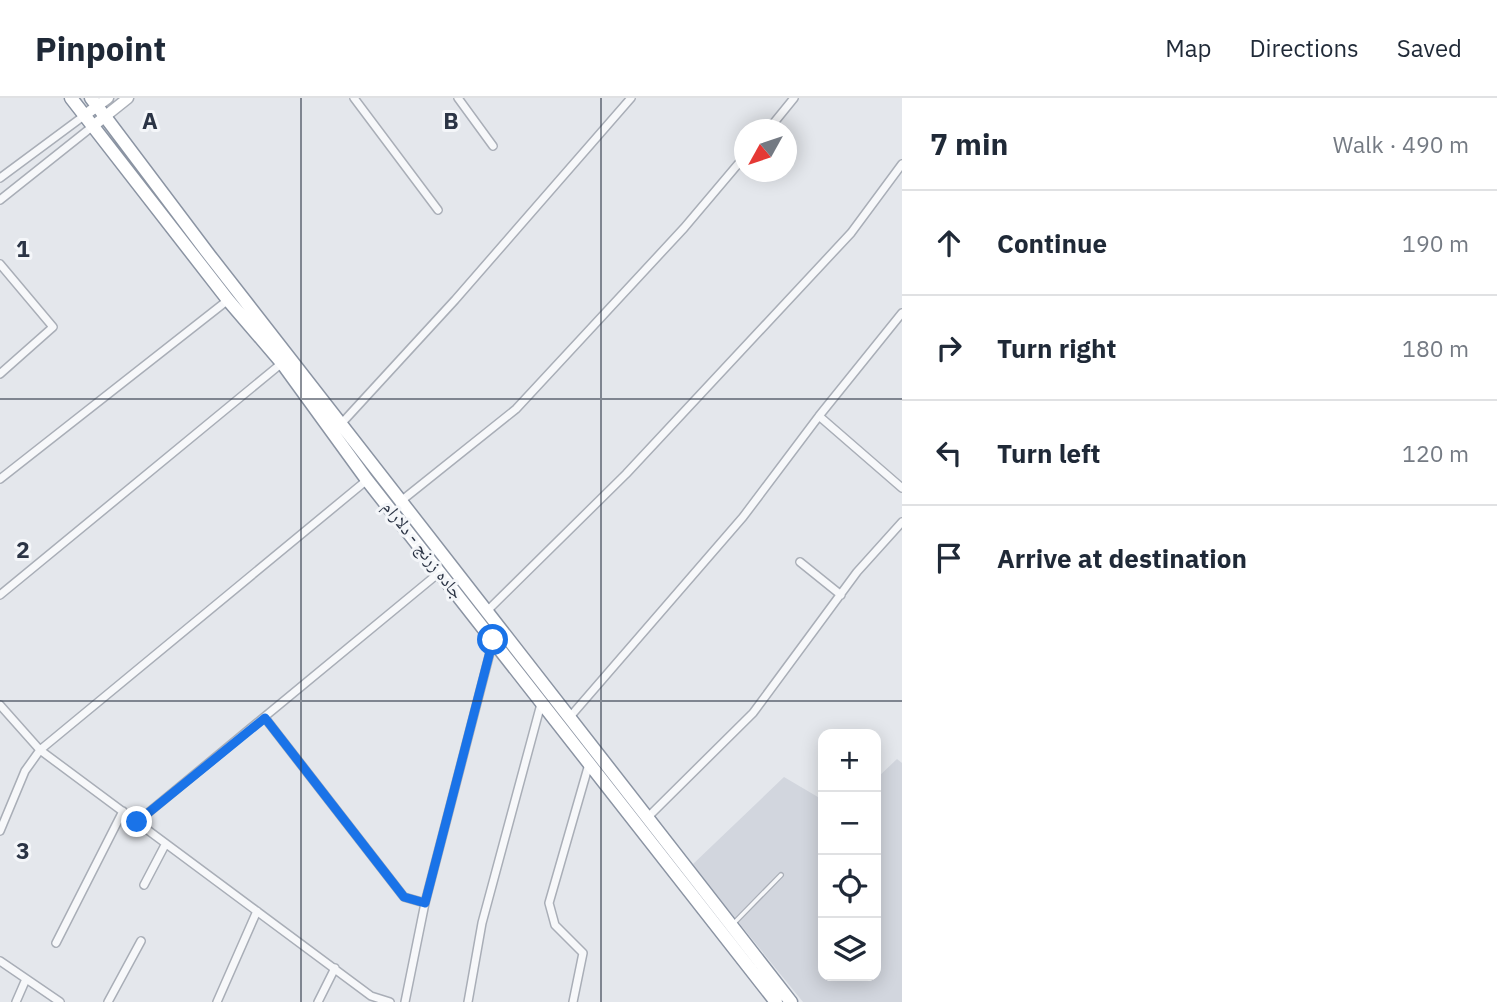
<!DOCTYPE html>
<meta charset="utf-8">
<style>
:root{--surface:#fff;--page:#f2f2f3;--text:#1f2937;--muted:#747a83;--line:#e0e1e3}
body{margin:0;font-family:"IBM Plex Sans","Noto Naskh Arabic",sans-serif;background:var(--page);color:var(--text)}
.controls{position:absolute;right:21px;bottom:21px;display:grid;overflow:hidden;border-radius:14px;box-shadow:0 4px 18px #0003}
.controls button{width:63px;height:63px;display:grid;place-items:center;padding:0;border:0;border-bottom:2px solid var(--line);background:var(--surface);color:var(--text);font:35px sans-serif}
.compass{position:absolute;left:734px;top:21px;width:63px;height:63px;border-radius:50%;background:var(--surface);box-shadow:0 4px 18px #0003;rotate:230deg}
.stop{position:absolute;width:21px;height:21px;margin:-16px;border:5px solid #1a73e8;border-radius:50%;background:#fff}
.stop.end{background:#1a73e8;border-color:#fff;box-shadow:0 2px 7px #0008}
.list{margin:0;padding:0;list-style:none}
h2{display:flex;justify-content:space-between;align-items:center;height:91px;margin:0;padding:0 28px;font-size:30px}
h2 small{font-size:23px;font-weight:400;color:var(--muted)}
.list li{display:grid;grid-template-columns:46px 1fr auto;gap:21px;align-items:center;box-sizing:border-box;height:105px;padding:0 28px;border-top:2px solid var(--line)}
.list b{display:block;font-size:26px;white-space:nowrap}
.list em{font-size:23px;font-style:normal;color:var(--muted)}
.icon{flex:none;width:38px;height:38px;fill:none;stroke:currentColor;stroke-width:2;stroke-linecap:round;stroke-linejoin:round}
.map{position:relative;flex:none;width:902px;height:904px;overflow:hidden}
header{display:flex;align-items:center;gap:42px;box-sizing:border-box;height:98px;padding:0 35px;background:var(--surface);border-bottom:2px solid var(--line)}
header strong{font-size:33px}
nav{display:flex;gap:38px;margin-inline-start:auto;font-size:24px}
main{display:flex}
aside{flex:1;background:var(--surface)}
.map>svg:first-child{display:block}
</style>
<header>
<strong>Pinpoint</strong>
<nav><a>Map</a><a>Directions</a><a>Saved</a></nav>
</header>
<main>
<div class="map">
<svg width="902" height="904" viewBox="0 0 902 904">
<rect width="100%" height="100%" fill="#e4e7ec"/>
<path fill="#d2d6de" d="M897,661L902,665V904H803L692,767L784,679L823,702V878H876V681Z"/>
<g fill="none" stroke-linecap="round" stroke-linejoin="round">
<defs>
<path id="service" d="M734,825L781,777"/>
<path id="minor" d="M354,0L438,112
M458,0L493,48
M768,32L794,0
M0,80L85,17
M0,102L93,28
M0,166L53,229L0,276
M819,318L902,390
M341,326L455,202L631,0
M0,381L228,202
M401,403L516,311L684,130L744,59
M800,464L841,497
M0,497L282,265
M486,514L626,376L851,135L902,66
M0,607L40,652L371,898L390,904
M265,620L404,799L425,805
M569,620L743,419L819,318L902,215
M647,720L753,615L857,474L902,424
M137,724L440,474
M0,733L25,673L40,652L367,382
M144,787L165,747
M56,845L123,713
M0,863L60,904
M16,904L26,881
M108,904L141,843
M217,904L257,813
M318,904L335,870
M405,904L425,805L493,543
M468,904L482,825L541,606
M573,904L583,855L555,827L549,805L589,666"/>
<path id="secondary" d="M85,17L108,0
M93,28L128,0"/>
<path id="trunk" d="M71,0L228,202L282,265L367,382L776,904
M91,0L210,158L791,904"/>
</defs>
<use href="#service" stroke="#a9aeb7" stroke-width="6"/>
<use href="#minor" stroke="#a9aeb7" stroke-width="10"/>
<use href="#secondary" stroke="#a9aeb7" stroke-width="13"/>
<use href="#trunk" stroke="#8b94a3" stroke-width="15"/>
<use href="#service" stroke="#f7f8fa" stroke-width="3.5"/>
<use href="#minor" stroke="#f7f8fa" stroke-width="7"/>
<use href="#secondary" stroke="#fff" stroke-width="10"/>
<use href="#trunk" stroke="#fff" stroke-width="12"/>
</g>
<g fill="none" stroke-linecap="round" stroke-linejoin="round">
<path stroke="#1a73e8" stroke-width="9" d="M137,724L265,620L404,799L425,805L493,542"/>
</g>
<path fill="none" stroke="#2b3445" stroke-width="2" stroke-opacity="0.55" d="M301,0V904M601,0V904M0,301H902M0,603H902"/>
<g text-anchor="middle" stroke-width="6" stroke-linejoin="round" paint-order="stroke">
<g font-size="18" fill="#2b3445" stroke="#f4f6f9">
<text transform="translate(423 452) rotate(52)" y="6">جاده زرنج - دلارام</text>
</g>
</g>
<g font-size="23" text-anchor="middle" font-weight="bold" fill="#2b3445" stroke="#f4f6f9" stroke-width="6" stroke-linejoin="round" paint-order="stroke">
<text x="150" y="31">A</text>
<text x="451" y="31">B</text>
<text x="23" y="159">1</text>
<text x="23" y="460">2</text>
<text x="23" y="761">3</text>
</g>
</svg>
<div class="controls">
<button>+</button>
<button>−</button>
<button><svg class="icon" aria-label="locate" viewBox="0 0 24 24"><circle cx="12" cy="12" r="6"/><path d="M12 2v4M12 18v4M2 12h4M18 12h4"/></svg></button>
<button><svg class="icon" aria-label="layers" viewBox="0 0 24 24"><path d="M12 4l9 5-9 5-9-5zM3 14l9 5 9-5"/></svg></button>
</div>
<svg class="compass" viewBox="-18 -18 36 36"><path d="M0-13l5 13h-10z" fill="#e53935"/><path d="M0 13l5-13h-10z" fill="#747a83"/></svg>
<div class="stop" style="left:493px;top:542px"></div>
<div class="stop end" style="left:137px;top:724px"></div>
</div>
<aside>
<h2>7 min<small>Walk · 490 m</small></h2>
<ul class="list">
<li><svg class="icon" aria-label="ahead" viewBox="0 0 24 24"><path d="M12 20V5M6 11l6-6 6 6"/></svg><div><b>Continue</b></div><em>190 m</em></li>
<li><svg class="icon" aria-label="right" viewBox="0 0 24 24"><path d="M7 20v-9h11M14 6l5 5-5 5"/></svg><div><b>Turn right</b></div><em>180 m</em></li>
<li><svg class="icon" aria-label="left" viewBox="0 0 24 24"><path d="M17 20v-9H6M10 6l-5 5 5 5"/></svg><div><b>Turn left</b></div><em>120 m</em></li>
<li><svg class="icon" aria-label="arrive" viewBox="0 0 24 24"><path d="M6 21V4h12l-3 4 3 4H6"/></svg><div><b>Arrive at destination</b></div></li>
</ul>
</aside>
</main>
